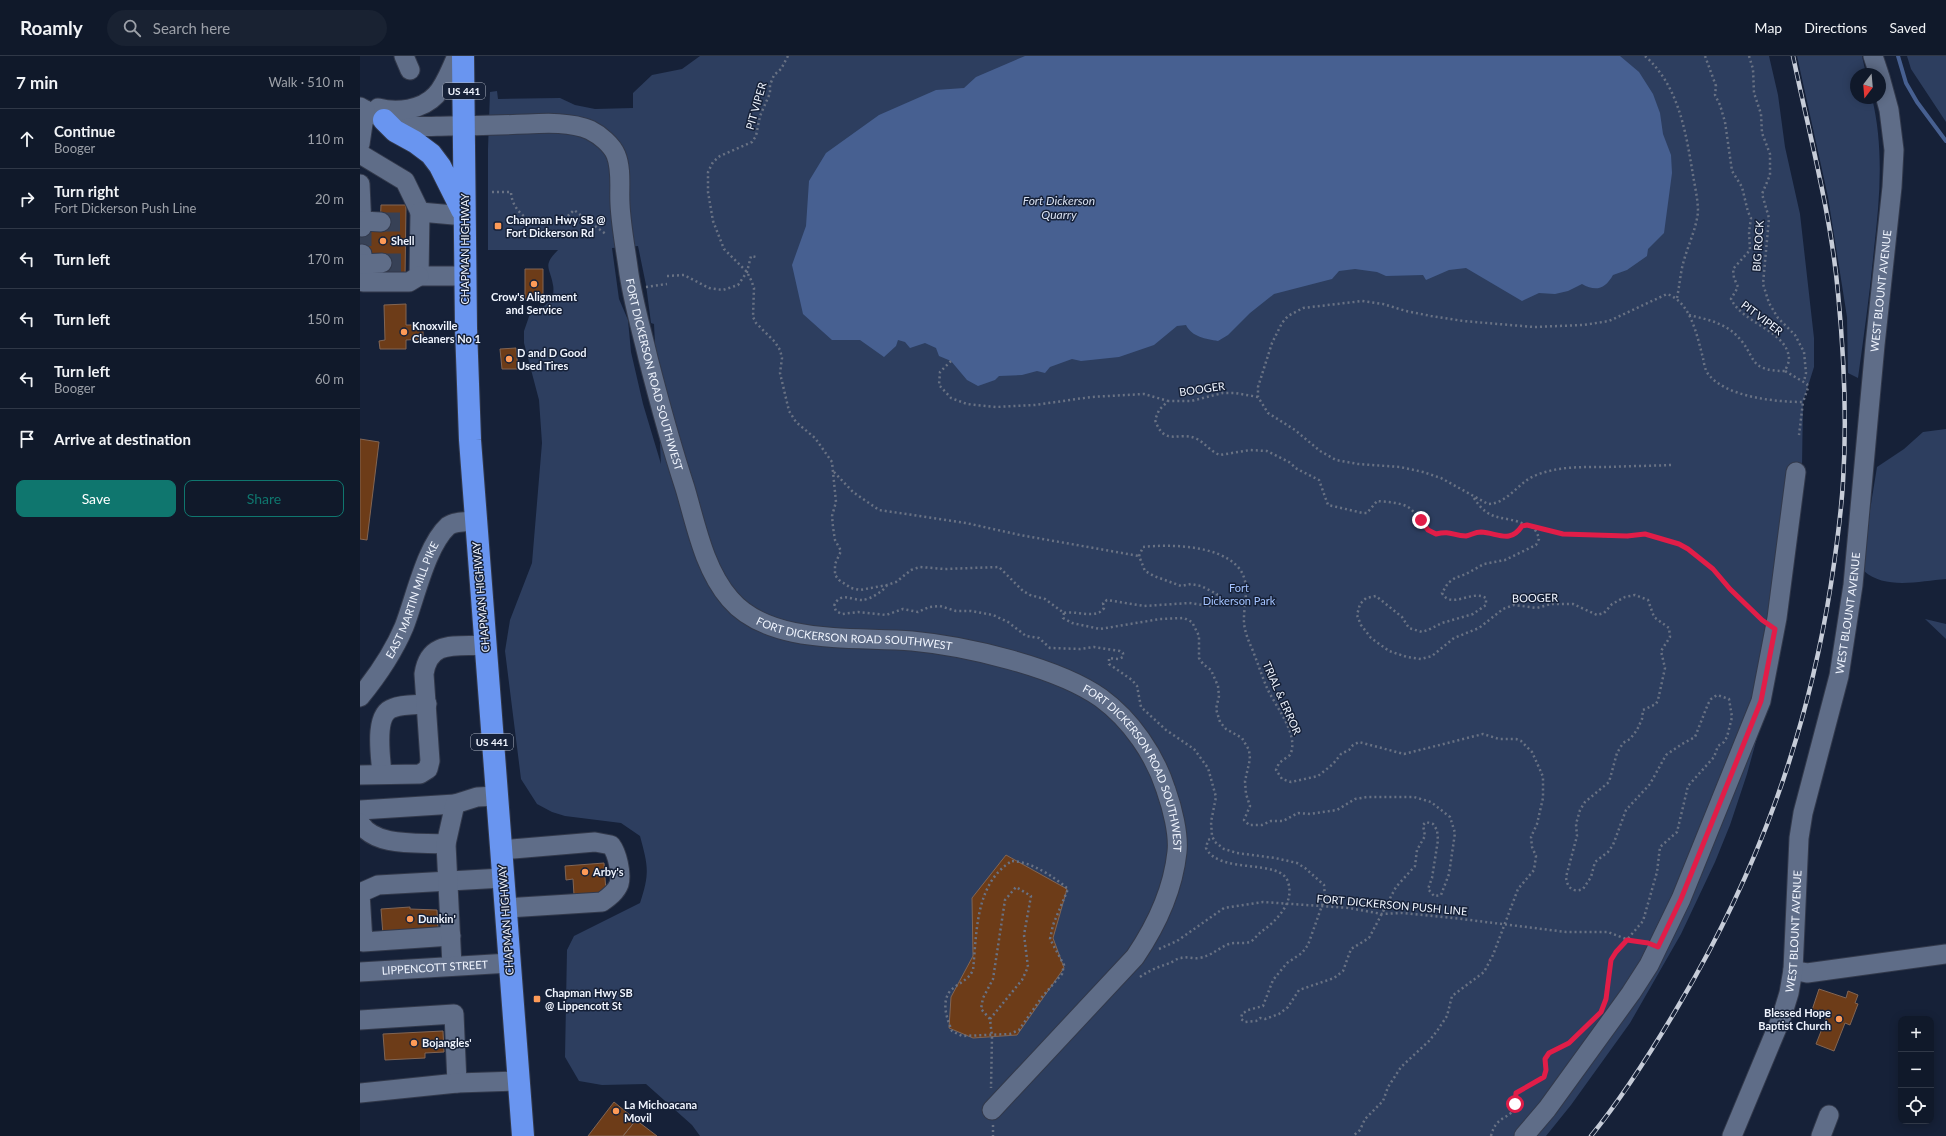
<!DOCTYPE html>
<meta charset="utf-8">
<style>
:root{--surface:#10192a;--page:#192232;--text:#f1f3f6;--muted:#9ca0a8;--line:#303847;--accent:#0f766e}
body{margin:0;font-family:Lato,sans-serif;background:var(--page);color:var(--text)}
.controls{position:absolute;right:12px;bottom:12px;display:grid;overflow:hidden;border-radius:8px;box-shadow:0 2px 10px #0003}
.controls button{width:36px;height:36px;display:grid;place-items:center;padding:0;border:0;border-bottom:1px solid var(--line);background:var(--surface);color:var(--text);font:20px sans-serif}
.compass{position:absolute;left:1490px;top:12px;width:36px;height:36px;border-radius:50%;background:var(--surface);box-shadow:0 2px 10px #0003;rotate:196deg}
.stop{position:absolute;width:12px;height:12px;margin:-9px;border:3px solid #e11d48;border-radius:50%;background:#fff}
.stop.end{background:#e11d48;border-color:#fff;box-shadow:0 1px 4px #0008}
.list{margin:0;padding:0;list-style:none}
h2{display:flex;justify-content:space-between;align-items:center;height:52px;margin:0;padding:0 16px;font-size:17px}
h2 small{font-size:13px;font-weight:400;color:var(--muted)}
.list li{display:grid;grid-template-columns:26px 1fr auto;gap:12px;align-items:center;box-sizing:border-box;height:60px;padding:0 16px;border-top:1px solid var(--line)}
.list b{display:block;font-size:15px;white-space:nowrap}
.list p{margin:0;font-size:13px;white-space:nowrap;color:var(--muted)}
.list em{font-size:13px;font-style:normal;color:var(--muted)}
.actions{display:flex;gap:8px;padding:12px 16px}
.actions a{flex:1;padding:9px 0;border:1px solid var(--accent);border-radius:8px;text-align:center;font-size:14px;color:var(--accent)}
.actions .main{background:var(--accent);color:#fff}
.icon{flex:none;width:22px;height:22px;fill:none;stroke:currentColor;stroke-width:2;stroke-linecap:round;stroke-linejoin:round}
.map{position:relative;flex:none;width:1586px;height:1080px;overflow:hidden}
header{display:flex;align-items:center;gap:24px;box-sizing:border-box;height:56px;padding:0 20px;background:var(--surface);border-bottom:1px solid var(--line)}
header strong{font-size:19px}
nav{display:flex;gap:22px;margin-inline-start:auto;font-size:14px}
.search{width:280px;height:36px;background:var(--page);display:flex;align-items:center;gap:10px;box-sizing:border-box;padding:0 14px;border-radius:22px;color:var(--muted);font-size:15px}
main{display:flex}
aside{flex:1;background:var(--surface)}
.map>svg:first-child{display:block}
</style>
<header>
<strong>Roamly</strong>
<div class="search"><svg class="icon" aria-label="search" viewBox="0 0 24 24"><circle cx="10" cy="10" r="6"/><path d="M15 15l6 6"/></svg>Search here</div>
<nav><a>Map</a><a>Directions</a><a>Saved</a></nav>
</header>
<main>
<aside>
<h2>7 min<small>Walk · 510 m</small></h2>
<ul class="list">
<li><svg class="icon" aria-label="ahead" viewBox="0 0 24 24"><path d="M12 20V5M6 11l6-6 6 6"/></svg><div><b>Continue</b><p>Booger</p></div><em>110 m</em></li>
<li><svg class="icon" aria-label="right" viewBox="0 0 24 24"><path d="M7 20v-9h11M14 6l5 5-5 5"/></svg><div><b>Turn right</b><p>Fort Dickerson Push Line</p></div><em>20 m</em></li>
<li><svg class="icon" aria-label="left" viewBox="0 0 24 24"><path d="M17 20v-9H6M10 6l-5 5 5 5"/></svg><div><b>Turn left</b></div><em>170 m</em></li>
<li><svg class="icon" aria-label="left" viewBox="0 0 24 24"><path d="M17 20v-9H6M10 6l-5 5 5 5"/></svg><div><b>Turn left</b></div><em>150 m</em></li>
<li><svg class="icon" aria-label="left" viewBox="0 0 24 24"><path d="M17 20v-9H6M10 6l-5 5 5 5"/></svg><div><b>Turn left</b><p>Booger</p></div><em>60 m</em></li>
<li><svg class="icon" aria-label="arrive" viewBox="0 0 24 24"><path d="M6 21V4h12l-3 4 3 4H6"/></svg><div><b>Arrive at destination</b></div></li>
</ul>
<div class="actions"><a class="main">Save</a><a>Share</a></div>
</aside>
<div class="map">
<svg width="1586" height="1080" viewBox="0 0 1586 1080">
<rect width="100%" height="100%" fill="#162138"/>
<path fill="#2d3e5f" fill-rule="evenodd" d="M340,0H1409L1418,39L1425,91L1440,158L1454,282V311L1443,346L1442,410L1408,642L1387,718L1370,769L1355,806L1321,878L1270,967L1211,1049L1186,1080H340L332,1069L286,1028L242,1029L219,1025L205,1001L207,894L214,880L280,847C290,817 288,810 280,780L261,767L205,760L192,756L177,748L161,723L145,595L150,564L172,507L182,387L179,344L164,287V275L172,252L184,250L193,242C193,238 194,233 193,229C190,211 182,210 198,194H128V93L130,36L137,35L138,43L200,42L215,49L235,53L273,52V37L292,19L322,13ZM278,190L286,229L291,267L294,268L301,408L283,348L271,296L268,264L259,243L252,192Z
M1437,0H1502L1506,18H1496V42H1512C1524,92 1520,142 1514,193C1510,236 1504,279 1498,322L1488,317L1487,261L1468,141Z
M1547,0H1586V66L1551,13Z
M1586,373V523C1560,525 1525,534 1504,515L1510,454L1517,411L1544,393L1563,376Z
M1565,563L1586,568V583L1585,582Z"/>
<path fill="#476091" d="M665,0H1260L1279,16L1293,38L1300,57L1303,78L1311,99L1312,117L1304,177L1288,193L1287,200L1267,214L1253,219C1245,233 1236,236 1222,228L1208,235L1195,238L1179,237L1162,245L1106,212L1089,214L1066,224L1063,219L1026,220L1017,216L995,213L979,215L972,223L914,238L890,257L868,279L858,285C846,283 832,281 826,269L817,270L794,289L759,301L721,305L712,303L690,311L685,317L677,315L662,319L639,320L635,324L618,330L607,324L591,305L579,300L576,292L565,287L550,292L545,286L538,284L536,290L524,301L500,284H472L443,258L432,209L446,170L449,125L466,97L519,59L576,34L604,32L616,21Z"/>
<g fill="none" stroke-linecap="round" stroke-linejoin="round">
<path stroke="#476091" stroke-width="4" d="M1538,0L1546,27L1557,46L1586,85"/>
</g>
<path fill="#6d3c18" stroke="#826553" d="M21,149H46L45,223L22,222L0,198V171H20Z
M165,213H183V243H165Z
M46,248V269H63V283L46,284V293H20L19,285L25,284L24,249Z
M156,292L158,313H142L140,293Z
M0,383L19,386L7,484L0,483Z
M646,799L707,833L693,882L704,912L657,979L613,982L589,972L591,941L613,900L612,842Z
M244,807L246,836L214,839L213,823L206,824L205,810Z
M50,851V853L77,854L78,872L23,879L21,853Z
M1459,933L1486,942L1488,935L1498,939L1495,947L1498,948L1490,969L1485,967L1474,995L1456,988L1467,960L1452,954Z
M83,975L84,996L65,997V1002L25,1004L23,978Z
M254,1046L276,1064L263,1080H228Z
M276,1064L297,1080H263Z"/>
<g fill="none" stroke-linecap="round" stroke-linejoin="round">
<path stroke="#374156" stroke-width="19" stroke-dasharray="19 10" stroke-linecap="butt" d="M21,166H46
M2,171V198
M22,207H46"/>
<defs>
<g id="minor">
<path d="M44,0L50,14"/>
<path d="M1513,0L1519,18"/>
<path id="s1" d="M0,51C15,59 29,67 46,69C60,72 75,70 89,70C115,70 141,69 167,68C187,67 211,66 230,74C240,79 252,89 256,99C262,114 259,132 260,148C261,169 265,190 268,211C272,242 281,272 288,302C299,345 311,389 325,432C336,469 344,513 370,543C410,590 495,580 552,585C606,590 697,611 741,642C771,664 795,699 806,734C812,751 819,778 817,796C813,834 796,870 775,901L632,1054"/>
<path d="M18,52C37,57 62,54 76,39C86,28 91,12 97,0"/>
<path d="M0,88L5,54"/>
<path d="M0,98L45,125L60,156"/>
<path d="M0,128L2,171"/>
<path d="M105,160L60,156L59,220H105"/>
<path d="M2,165L21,166"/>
<path d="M2,198L3,226H49L59,220"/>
<path d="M2,208L22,207"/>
<path id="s2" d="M0,641C18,619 33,597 44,571C55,543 66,490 88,470C95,465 107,466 115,465"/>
<path d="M22,718C21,702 13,658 33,652C43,648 56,649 67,648"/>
<path d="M0,719L60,718L68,713L70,705L64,618C69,583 97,591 125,589"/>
<path d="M0,754L95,748"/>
<path d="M0,767C16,792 59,786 86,788"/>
<path d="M141,794L235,786L251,789C257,797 262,817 259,828C256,836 249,841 242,846L146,852"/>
<path d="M91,880L3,886L0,837L18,829L143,822"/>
<path d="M92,910L86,788L95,748L117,741L137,740"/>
<path d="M1433,914L1447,917L1586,898"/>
<path id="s3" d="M0,916L150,907"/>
<path d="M0,964L94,958L97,1027"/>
<path d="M0,1037L97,1027L159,1025"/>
<path d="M1164,1080L1187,1053L1271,937L1289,909L1321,843L1401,645L1417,562L1436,416"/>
<path id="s4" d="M1372,1080L1422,960L1429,937L1433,914L1439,782L1443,757L1479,620L1493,529L1515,289L1532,131L1534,94L1529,54L1520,21"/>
<path d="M1461,1080L1469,1059"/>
</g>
<path id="highway" d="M103,0L106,272L110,384L163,1080
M24,64L35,75L55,86L71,98L80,110L102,154"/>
</defs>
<use href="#minor" stroke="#32394b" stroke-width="21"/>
<use href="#highway" stroke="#32394b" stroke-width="24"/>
<path stroke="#697284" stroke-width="2.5" stroke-dasharray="2 3" stroke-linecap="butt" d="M428,0L421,13L414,19L410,29V37L400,60L396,80L392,86L360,100L353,106L348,116V136L353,165L364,193L387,216L391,224L394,232L393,261L396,267L415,286L420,294L422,302L420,317L429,355L436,366L455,382L472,406L476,446L472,460L473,471L475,484L481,495L475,508V519L479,524L491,532L500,534L527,529L536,526L551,514L560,511L584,513L639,511L663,535L670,539L685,543L704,557C715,554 737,564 744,552L743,547L747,544L784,550L829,547L850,550L856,547L857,538L841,530L831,528L821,530L794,520L785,515L779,500L783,491C810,488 858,489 878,511C892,527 883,548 884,567C885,577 889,586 893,595C898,608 902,620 907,632C915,650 940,679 930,699L919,707L916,714L922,723L931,726L958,720L973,708L981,698L989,694L993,689L999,686L1044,698L1123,678L1139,683H1156L1161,685L1172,696L1181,716L1183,721V742L1177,768L1171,781L1172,791L1176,800L1174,814L1158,833L1133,899L1124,916L1092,940L1087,960L1077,975L1069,985L1041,1011L1028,1031L1023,1045L1005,1063L1000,1074L993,1080
M1285,0C1319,30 1326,77 1333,119C1335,131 1338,144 1338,156C1336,175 1326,193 1322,212C1320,222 1319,232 1317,242
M1345,0L1356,30L1355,39L1360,49L1365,66L1372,115L1382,131L1388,156L1391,162L1389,176L1390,194L1373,213L1374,222L1378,231L1371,243C1383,268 1428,275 1429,303C1429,307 1426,312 1425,315L1447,328L1448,332L1443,346
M1389,0L1393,13L1394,37L1401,58L1402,77L1410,98V119L1402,138L1409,162L1403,228L1409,247L1418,262L1435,279L1444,296L1446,317L1444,325
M132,136H151C152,159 178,174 199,166C205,163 209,159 214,154L247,179
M307,220L324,219L349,232L363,234L378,229L387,216L391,200L396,201
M286,231L307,228
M1329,259C1345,263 1362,266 1375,278C1398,299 1385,315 1425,315
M591,305L580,316L579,329L591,342L607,348L636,351L675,349L731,341L784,338L808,345
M898,341L875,337H863L831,345H808L799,354L795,364C805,392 819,374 837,383C845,387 851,396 860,399L890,394L907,395L929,406L937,413L959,424L968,449L1003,457H1007L1017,445C1026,446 1039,446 1048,451C1058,457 1065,476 1076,478C1091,474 1093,480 1106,480C1111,479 1115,476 1121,476C1138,477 1150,488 1162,470C1171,467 1177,474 1179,483L1176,489L1145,504L1124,508L1106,518L1095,522L1088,527L1082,537C1091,554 1112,533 1126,542V549L1113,558L1082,567L1068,574L1062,576L1049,572L1042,561L1016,540L1006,542L1000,548L997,559L1001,569L1011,582L1029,595L1047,601L1061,603L1072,600L1094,582L1119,572L1143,553L1154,549L1177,552L1191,548H1213L1237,559L1244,557L1252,548L1265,541L1275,539L1288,544L1294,561L1309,572L1310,581L1301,595L1305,612L1298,644L1296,648L1283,654L1282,663L1277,674L1270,683L1263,687L1257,697L1249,726L1225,746L1220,754L1216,768L1217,780L1206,821C1207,832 1213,837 1223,833L1231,821L1235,806L1248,796L1253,789L1266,754L1290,728L1306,699L1322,688L1335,681L1348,648L1351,643L1357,639L1369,643L1372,661L1367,681L1364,686L1358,690L1354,701L1328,730L1317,776L1300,791L1297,816L1283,865L1253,900L1248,922L1245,944
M1311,409C1290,410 1268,410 1247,411C1223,411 1197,410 1174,420C1158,427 1147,448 1128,448L1081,422L1063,416L1040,411L998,408L976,404L960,395L935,374L908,357L898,341V331L912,287L922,267L928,260L943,252L1002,245L1023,248L1046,255L1071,260L1103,265L1174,271L1223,269L1249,265L1307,238C1331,246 1337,280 1343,302C1344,307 1345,315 1349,319C1367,341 1415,346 1443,346L1439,379
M474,416L493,436L519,454L606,467L660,479L779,500
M1114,442C1130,468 1144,458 1166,469
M1173,471L1203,478L1267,481L1285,478L1319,488L1328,493L1353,513L1370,533L1401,563
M527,529C524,535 509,544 502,544C491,544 480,535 474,550L476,555L482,558L498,556L526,559L543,553L558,556L569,551L580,550L596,555H611L633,559L648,566L666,580L679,582L690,592L720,593L734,591L760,595L763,597V601L759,603L749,602V608L772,624L777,630L781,651L806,674L834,693L848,712L856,741L851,766L852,780L855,786L864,793L877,797L915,802L937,807L945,812L964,829L965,841L948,889L942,897L927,907L913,924L903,950L888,954L882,958L881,963L885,966L896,965L900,962L905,963L919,958L928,951L939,934L974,922L983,915L991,893L1009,882L1036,831L1055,810L1057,794L1065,780L1063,769L1066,766L1073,768L1077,774L1078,784L1072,822L1068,833L1074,840L1081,839L1089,818L1095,777L1090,761L1071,746L1054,741H1007L995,743L977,754L950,758L938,757L923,765H911L902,769H889L884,764L890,750L886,738L885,725L890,703L889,694L882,682L866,673L860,666L856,653L859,640L858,630L851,614L843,608L839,602V580L832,566L824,562L800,563L740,573L712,567L703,562L704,557
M652,805C672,806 693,820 708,833L693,869L690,883L704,909L702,918L682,941L659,974L650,978L602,980L592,975C587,963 581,947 590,935C598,927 608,925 613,914C617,876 615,827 652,805Z
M799,893L817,885L864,852L903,846L989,852L1022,858L1042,857L1102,863L1206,876H1248L1271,885L1283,887
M780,921C790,914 798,911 810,907C813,906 817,902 821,902C826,900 833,903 839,902C852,900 858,892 869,888C875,886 883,888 890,886C894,884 897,879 901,876C916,865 935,847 928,826C921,802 859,819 846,792L848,784L853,782
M630,963L662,924L668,911L664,879L671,840L656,831L645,844L633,923L623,942L621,953L630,963L632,981L631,1032
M633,1069V1080
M1131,1080C1136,1060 1147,1064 1154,1053C1156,1048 1154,1042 1156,1037L1184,1021L1186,1014L1185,1003L1189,997L1209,987L1228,968"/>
<use href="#minor" stroke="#5f6d88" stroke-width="19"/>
<use href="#highway" stroke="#6995f0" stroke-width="22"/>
<defs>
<path id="rail" d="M1231,1080C1265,1038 1293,993 1320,947C1398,815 1447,680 1471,528C1476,495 1481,460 1483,426C1487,364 1484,299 1478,237C1471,158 1449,77 1433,0"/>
</defs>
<use href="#rail" stroke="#c6ccd8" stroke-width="4.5"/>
<use href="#rail" stroke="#162138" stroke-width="3" stroke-dasharray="9" stroke-linecap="butt"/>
</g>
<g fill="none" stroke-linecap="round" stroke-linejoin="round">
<path stroke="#e11d48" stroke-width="5" d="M1061,464L1068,474L1076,478C1091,474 1093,480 1106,480C1111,479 1115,476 1121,476C1138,477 1150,488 1162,470L1167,469L1203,478L1267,480L1285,478L1319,488L1328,493L1353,513L1370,533L1402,564L1415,573L1401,645L1321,843L1298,891L1288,887L1267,884L1256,896L1251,904L1246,943L1241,956L1209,987L1189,997L1185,1003L1186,1014L1184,1021L1156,1037L1155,1048"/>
</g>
<g fill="#fe9b58" stroke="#162138" stroke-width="1.5">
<rect x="134" y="166" width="8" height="8" rx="2"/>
<circle cx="23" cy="185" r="4"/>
<circle cx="174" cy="228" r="4"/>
<circle cx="44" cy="276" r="4"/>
<circle cx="149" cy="303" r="4"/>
<circle cx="225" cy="816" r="4"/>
<circle cx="50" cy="863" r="4"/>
<rect x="173" y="939" width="8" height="8" rx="2"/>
<circle cx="1479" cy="963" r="4"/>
<circle cx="54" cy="987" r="4"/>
<circle cx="256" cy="1055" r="4"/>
</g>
<g text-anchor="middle" stroke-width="3" stroke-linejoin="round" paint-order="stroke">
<g fill="#162138" stroke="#aeb5c3" stroke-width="1">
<rect x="83" y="27" width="42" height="16" rx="3"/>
<rect x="111" y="678" width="42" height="16" rx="3"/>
</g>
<g font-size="10" font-weight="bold" fill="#eff4fe">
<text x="104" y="39">US 441</text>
<text x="132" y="690">US 441</text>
</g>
<g font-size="11" fill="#eff4fe" stroke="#162138">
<text transform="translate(396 50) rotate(-74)" y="4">PIT VIPER</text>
<text transform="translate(1398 190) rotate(-86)" y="4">BIG ROCK</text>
<text transform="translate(105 193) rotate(-90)" y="4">CHAPMAN HIGHWAY</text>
<text dy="4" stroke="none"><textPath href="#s4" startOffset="864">WEST BLOUNT AVENUE</textPath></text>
<text transform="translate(1402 262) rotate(37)" y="4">PIT VIPER</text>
<text dy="4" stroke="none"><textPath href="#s1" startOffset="495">FORT DICKERSON ROAD SOUTHWEST</textPath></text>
<text transform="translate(842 333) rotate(-8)" y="4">BOOGER</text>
<text transform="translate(121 541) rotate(-95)" y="4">CHAPMAN HIGHWAY</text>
<text transform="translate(1175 542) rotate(-1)" y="4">BOOGER</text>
<text dy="4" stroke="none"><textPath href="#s2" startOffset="111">EAST MARTIN MILL PIKE</textPath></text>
<text dy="4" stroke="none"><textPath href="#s4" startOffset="540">WEST BLOUNT AVENUE</textPath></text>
<text dy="4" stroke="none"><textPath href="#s1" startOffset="867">FORT DICKERSON ROAD SOUTHWEST</textPath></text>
<text transform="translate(922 642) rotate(66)" y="4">TRIAL &amp; ERROR</text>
<text dy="4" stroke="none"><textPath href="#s1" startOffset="1203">FORT DICKERSON ROAD SOUTHWEST</textPath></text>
<text transform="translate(1032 849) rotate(5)" y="4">FORT DICKERSON PUSH LINE</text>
<text transform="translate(146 864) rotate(-94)" y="4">CHAPMAN HIGHWAY</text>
<text dy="4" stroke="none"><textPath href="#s4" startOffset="216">WEST BLOUNT AVENUE</textPath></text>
<text dy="4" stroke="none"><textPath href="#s3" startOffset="75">LIPPENCOTT STREET</textPath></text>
</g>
<g font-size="11" font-weight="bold" fill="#eff4fe" stroke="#162138" text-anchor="start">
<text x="146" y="168">Chapman Hwy SB @<tspan x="146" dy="13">Fort Dickerson Rd</tspan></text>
<text x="31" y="189">Shell</text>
<text x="174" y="245" text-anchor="middle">Crow's Alignment<tspan x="174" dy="13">and Service</tspan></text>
<text x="52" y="274">Knoxville<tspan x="52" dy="13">Cleaners No 1</tspan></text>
<text x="157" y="301">D and D Good<tspan x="157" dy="13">Used Tires</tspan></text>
<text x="233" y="820">Arby's</text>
<text x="58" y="867">Dunkin'</text>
<text x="185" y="941">Chapman Hwy SB<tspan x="185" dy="13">@ Lippencott St</tspan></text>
<text x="1471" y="961" text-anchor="end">Blessed Hope<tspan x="1471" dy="13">Baptist Church</tspan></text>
<text x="62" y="991">Bojangles'</text>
<text x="264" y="1053">La Michoacana<tspan x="264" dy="13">Movil</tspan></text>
</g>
<g font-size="11" fill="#a4c3ff" stroke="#162138">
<text x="879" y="536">Fort<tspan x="879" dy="13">Dickerson Park</tspan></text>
</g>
<g font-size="12" font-style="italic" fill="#d9e1f1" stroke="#162138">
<text x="699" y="149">Fort Dickerson<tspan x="699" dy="14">Quarry</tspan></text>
</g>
</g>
</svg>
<div class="controls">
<button>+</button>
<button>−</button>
<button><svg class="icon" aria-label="locate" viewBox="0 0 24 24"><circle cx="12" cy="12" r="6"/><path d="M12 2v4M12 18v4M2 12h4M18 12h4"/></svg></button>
</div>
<svg class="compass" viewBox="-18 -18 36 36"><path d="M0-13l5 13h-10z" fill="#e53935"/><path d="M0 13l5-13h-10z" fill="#9ca0a8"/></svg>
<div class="stop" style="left:1155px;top:1048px"></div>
<div class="stop end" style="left:1061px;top:464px"></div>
</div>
</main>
